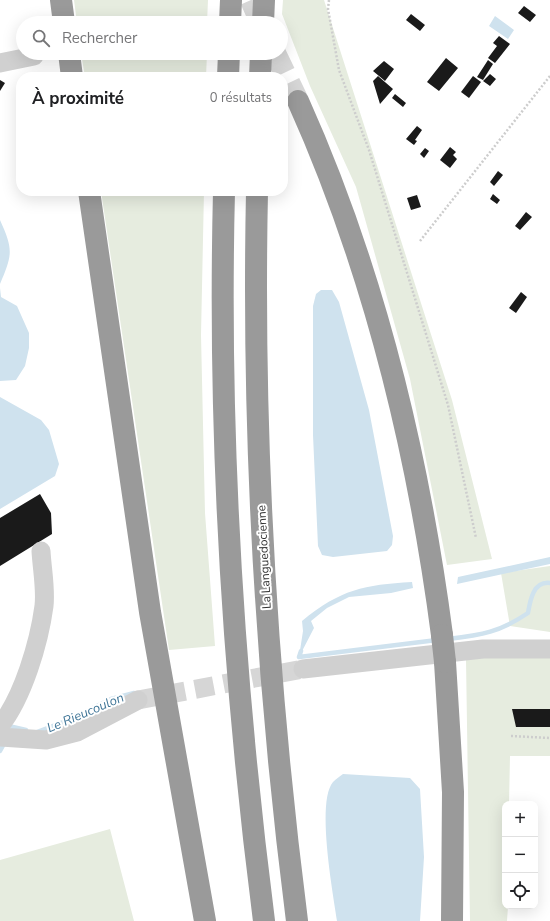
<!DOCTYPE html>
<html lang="fr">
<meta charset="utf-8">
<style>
:root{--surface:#fff;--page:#f2f2f2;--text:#202124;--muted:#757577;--line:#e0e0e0}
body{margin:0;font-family:"Nunito Sans",sans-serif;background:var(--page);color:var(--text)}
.controls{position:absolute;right:12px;bottom:12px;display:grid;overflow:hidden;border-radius:8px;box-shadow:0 4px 16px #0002}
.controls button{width:36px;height:36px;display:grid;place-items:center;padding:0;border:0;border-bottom:1px solid var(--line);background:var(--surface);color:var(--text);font:20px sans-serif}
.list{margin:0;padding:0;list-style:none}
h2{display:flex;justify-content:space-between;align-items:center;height:52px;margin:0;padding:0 16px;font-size:17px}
h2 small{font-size:13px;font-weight:400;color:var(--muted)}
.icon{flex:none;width:22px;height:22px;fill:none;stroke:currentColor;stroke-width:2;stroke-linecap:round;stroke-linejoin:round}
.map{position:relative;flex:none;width:550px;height:921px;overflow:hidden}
.search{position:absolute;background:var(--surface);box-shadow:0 4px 16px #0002;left:16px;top:16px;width:272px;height:44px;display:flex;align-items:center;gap:10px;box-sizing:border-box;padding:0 14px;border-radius:22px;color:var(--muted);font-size:15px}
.panel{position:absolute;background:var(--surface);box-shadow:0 4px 16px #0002;left:16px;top:72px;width:272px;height:124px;border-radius:16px}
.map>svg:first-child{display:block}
</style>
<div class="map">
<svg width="550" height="921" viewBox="0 0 550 921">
<rect width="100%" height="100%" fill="#fff"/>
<path fill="#e6ecdf" d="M74,0H208L207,23H77Z
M283,0H324L452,400L492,559L447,565L410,379L356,187L310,86L282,14Z
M81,53H207L206,77H85Z
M101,191H204L201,335L205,513L215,646L169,650Z
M550,566V632L510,626L501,573Z
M501,657H550V756H510L509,804H505V906H508L507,921H470L466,659Z
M110,829L134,921H0V860Z"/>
<path fill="#cfe2ee" d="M495,16L514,30L508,39L489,26Z
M0,220C13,249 13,254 0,284Z
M0,288L1,297L17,306L29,333V348L25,366L16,380L0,381Z
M321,290H332L339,302L369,410L393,536L392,545L387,551L333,557L322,555L318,546L313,435V306L316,294Z
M0,397L41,420L49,430L59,464L55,476L0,509Z
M550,557V564L457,584L458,577Z
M412,582L413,588L391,593L349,597L327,608L311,621L314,628L299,657L303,631L302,621C341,589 364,585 412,582Z
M343,774L410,778L420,789L424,857L420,921H337C333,893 316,802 333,782C336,779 340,776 343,774Z"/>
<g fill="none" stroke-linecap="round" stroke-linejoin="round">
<path stroke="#cfe2ee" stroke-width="4.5" d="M448,639C482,635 500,632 528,613C530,601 533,581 550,583
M301,651L299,657L437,640
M10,732L13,727L26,730
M37,732L71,719L111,699L134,693
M0,751L5,742"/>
</g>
<path fill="#1a1a1a" d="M524,6L536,15L530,22L518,13Z
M411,14L425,25L420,31L406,20Z
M499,36L510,44L495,63L488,58L497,46L493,43Z
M446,58L458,68L439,91L427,82Z
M488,60L493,64L483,80L477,77Z
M384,61L394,69L385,81L373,71Z
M490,74L496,79L490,86L483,81Z
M378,76L393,89L380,104L373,81Z
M473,76L481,82L469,98L461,92Z
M0,80L5,83L0,91Z
M395,94L406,103L403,107L392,98Z
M417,126L422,130L415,140L417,141L414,145L406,139Z
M450,147L456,152L453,155L457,159L450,168L440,160Z
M425,148L429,151L424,158L420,154Z
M498,171L503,175L494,186L490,182Z
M493,194L500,200L497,204L490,199Z
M417,195L421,207L411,210L407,198Z
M526,212L532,217L520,230L515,226Z
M521,292L527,297L516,313L509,308Z
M40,494L51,513L52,534L0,566V518Z
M512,709H550V727H516Z"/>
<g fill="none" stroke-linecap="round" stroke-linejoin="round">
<path stroke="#d6d6d6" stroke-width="19" stroke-dasharray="19 10" stroke-linecap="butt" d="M138,700L303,669"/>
<path stroke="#d6d6d6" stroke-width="22" stroke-dasharray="22 11" stroke-linecap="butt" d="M251,0L261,23
M275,53L298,101"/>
<path stroke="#cdcdcd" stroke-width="2.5" stroke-dasharray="2 2" stroke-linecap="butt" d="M329,0L328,9L339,70L369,150L448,405L476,538
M420,241L550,76
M511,736L550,738"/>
<path stroke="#d0d0d0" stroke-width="19" d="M0,63L34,56
M303,669L483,649H550
M0,726C23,697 39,643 44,606C46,589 42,569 41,551
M0,737L46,740L77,732L138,700"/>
<path stroke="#9a9a9a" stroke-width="22" d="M61,0L64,23
M230,23L231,0
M263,23L264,0
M69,53L72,77
M228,77L229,53
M260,77L261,53
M298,101C374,270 418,452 442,635
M89,191L150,612L205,921
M224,191C218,434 233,680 264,921
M257,191C252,435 266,679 297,921
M445,662L453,792L452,921"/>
<path stroke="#9a9a9a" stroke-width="22" d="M442,635L445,662"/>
</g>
<g text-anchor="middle" stroke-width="4" stroke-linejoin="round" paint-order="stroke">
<g font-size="12" fill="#333" stroke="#fff">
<text transform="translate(264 557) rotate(-93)" y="4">La Languedocienne</text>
</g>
<g font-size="13" font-style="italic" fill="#3f7597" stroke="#fff">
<text transform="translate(85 712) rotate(-23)" y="5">Le Rieucoulon</text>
</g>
</g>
</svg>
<div class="controls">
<button>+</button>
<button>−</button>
<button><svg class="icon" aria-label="locate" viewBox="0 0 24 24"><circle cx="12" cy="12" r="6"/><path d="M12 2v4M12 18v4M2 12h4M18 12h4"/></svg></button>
</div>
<div class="search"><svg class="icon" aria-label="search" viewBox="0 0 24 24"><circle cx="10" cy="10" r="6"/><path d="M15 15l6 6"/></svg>Rechercher</div>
<section class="panel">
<h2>À proximité<small>0 résultats</small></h2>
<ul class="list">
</ul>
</section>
</div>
